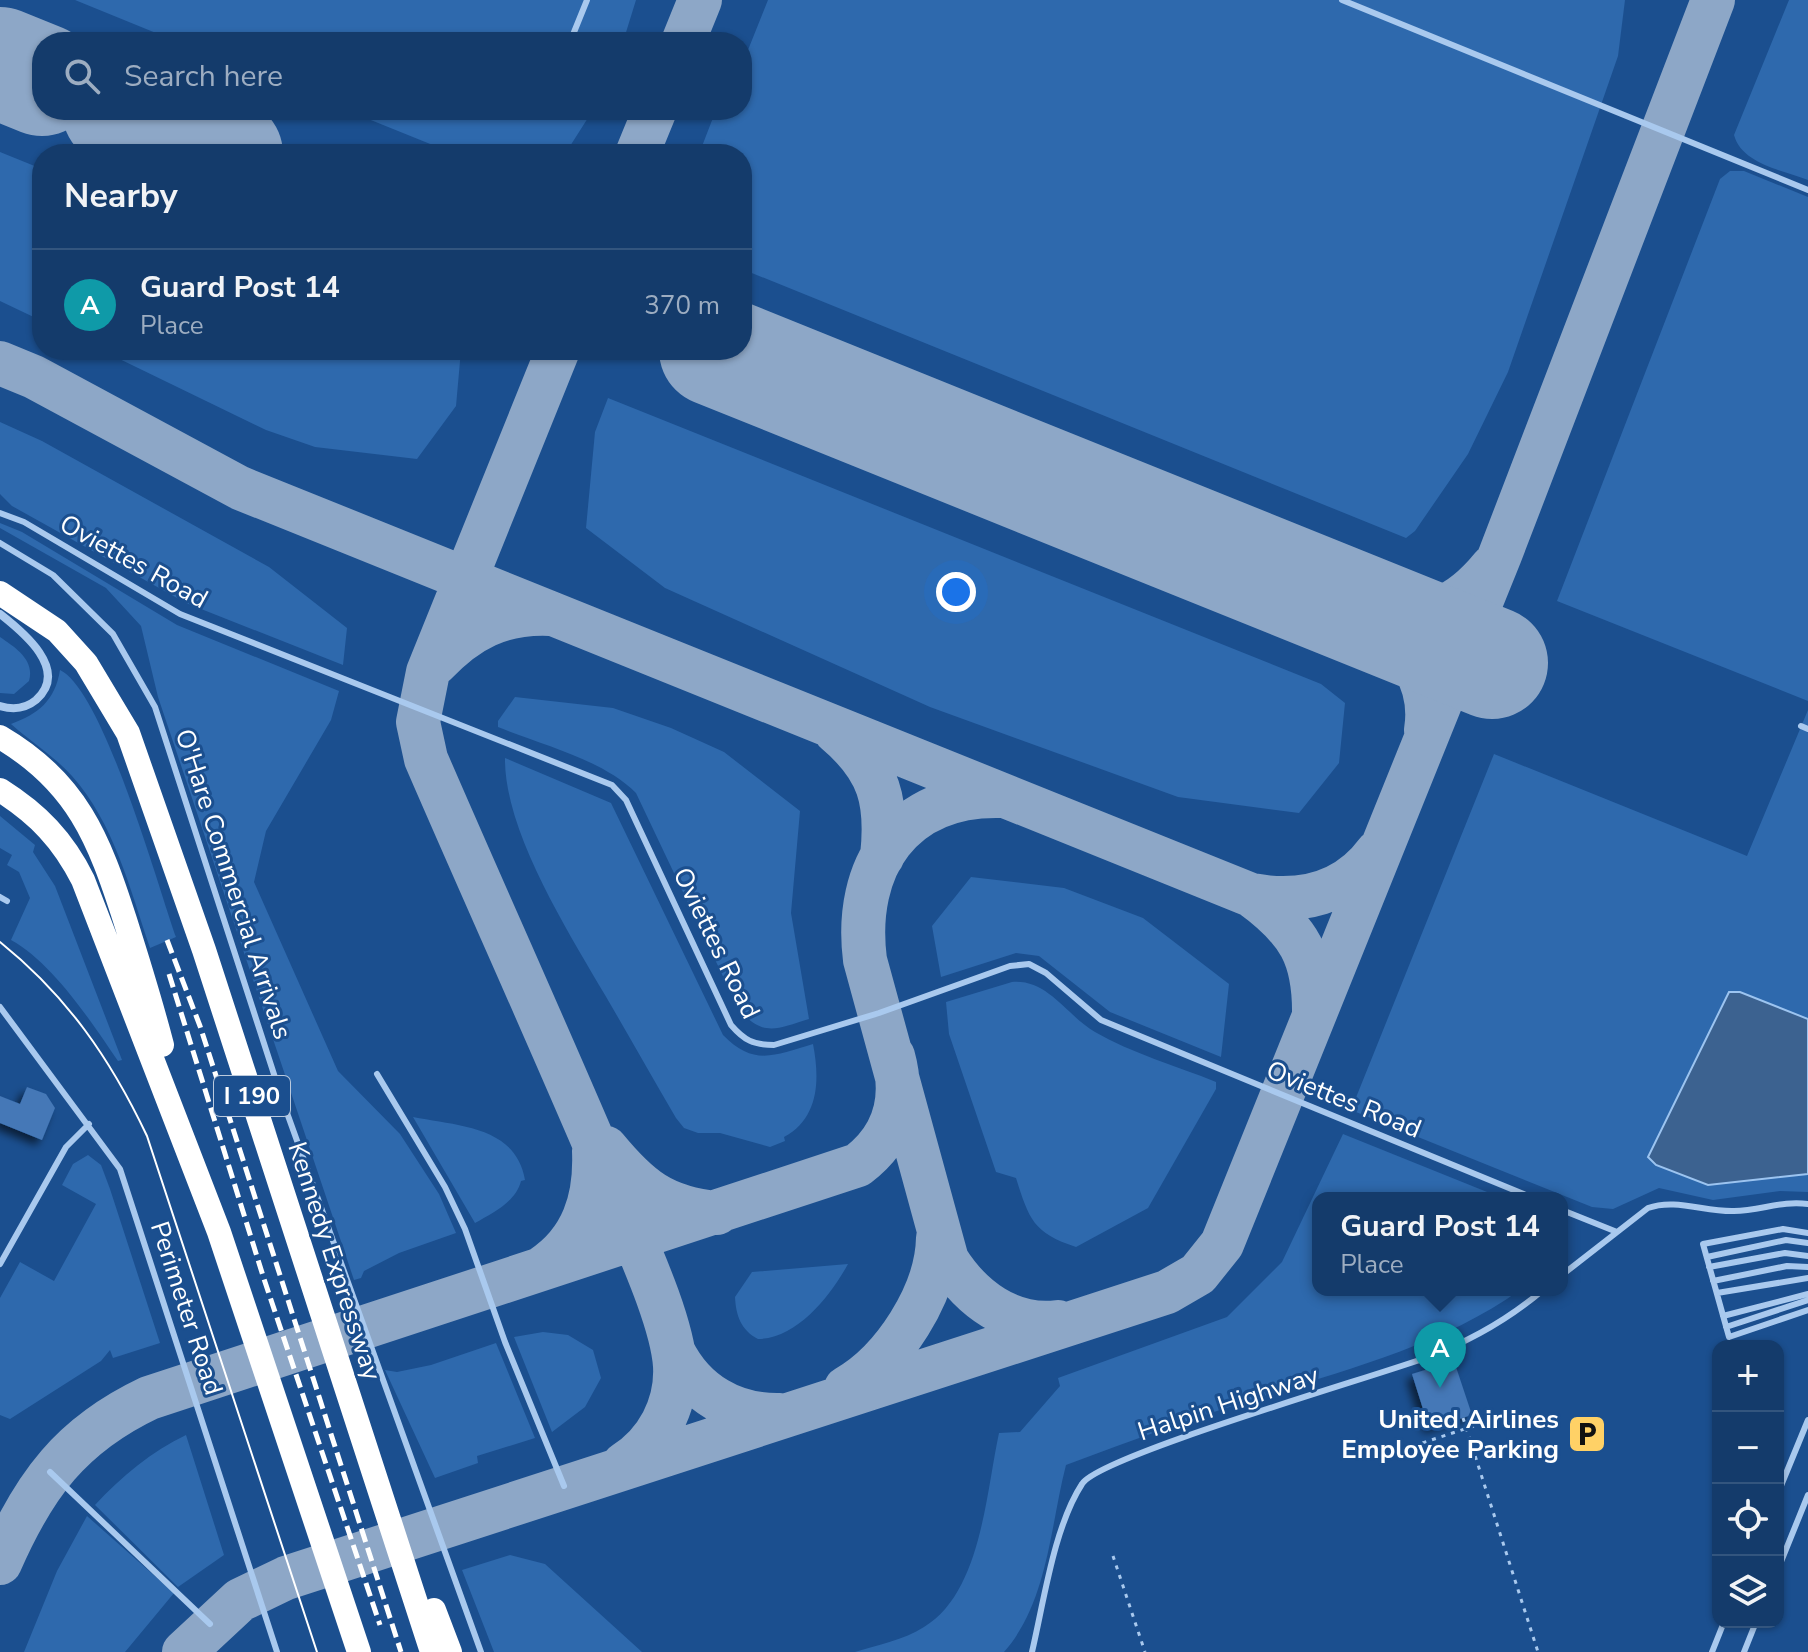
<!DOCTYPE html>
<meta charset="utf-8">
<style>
:root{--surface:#143b6b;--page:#1d4271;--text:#f1f3f6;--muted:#9dadc1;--line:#33557e;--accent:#8c9099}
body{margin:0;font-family:"Nunito Sans",sans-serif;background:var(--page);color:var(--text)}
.controls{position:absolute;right:24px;bottom:24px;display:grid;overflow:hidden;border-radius:16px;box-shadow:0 2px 6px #0004}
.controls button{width:72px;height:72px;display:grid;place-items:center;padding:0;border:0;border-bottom:2px solid var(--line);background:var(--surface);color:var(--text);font:40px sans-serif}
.you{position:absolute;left:956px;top:592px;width:28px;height:28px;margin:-20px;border:6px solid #fff;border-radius:50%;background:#1a73e8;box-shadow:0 0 0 12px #1a73e833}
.badge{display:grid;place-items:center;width:52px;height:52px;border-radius:50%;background:var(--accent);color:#fff;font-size:26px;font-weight:700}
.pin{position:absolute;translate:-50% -66px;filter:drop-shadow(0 2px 4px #0008)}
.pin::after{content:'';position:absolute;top:42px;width:28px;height:24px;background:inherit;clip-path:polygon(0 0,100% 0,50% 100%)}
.popup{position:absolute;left:1312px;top:1192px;width:256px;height:104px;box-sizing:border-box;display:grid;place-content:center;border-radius:16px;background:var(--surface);filter:drop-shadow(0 2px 6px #0005);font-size:26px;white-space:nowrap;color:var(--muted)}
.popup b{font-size:30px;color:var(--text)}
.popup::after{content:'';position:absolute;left:50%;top:100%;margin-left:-16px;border:16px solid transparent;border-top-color:var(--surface)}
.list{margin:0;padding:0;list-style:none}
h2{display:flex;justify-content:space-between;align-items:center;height:104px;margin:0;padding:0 32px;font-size:34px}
h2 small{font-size:26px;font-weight:400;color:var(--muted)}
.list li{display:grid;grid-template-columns:52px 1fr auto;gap:24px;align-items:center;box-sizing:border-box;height:112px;padding:0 32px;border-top:2px solid var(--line)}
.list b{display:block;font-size:30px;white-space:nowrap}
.list p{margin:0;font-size:26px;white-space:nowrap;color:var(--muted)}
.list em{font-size:26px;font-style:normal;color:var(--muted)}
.icon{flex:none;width:44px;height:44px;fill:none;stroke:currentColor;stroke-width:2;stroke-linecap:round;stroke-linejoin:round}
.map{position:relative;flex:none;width:1808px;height:1652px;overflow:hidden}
.search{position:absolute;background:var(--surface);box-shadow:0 2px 6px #0004;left:32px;top:32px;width:720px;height:88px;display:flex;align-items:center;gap:20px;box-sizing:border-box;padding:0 28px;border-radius:32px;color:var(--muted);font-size:30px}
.panel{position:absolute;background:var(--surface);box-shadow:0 2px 6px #0004;left:32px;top:144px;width:720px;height:216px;border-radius:32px}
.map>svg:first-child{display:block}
</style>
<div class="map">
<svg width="1808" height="1652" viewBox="0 0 1808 1652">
<defs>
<filter id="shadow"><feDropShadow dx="-5.5" dy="5.5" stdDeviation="4" flood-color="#0009"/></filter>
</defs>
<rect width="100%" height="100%" fill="#1b4f8f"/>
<path fill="#2e69ad" d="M75,0H636L623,42H178Z
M768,0H1625L1618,56L1508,372L1468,454L1415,531L1406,538L742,269V154H699L716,110H742V65Z
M1789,0H1808V180C1782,170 1742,164 1734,135Z
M346,110H593L565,154H455Z
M0,152L42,169V321L0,301Z
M1730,171H1744L1808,197V701L1557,601L1720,179Z
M101,350H461L456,406L417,459L315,447L266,430Z
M608,398L1321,684L1345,703L1339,763L1299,813L1178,797L930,707L665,588L586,528L595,432Z
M0,422L42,441L269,567L347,628L343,665L186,603L12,506L0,494Z
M0,523L22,532L177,625L339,691L331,720L266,831L254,882L338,1071L400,1134L439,1194L456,1233L399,1253L364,1271L361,1278L354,1280L158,697L141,626L106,588L0,528Z
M0,637C16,648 35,660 29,681L14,694L0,693Z
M60,670C103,690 158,886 176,937L150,948C130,889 114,823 72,776C53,755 31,742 11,724C38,714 55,701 60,670Z
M515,697L613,708L671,728L724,752L800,811L791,913L809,1019C776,1029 763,1038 738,1008L636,793C602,759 542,745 498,727V721Z
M1808,710V1192L1780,1191L1713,1200L1659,1188L1613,1209L1592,1207L1351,1110L1494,754L1747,856Z
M505,758L611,803L723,1035C754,1067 775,1055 813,1044C820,1080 819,1118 784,1137L785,1141L770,1147L720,1133H698L684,1128L676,1118C652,1077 629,1036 605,995C569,933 504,831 505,758Z
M0,816L35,845L33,852L55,886L122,1060L118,1061C92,1023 53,963 11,940L30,898L19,872L7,865L12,855L0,848Z
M971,877L1064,888L1143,918L1229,984L1221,1057L1110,1012L1039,956L1016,953L941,977L932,926Z
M1012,982C1048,979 1066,1015 1095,1032C1131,1053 1177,1066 1216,1082V1089L1148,1208L1076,1247C1033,1233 1029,1219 1016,1178L996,1172L949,1034L946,1002Z
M413,1117C458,1126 516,1126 525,1180L521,1181C516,1202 492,1213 475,1223Z
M1343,1134L1502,1198H1318V1290H1520C1444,1344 1355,1367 1267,1395C1199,1416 1132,1440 1066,1465C1050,1527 1048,1602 1004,1652H855C877,1645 904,1640 924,1627C981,1593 986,1493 999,1433L1020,1432L1060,1386L1058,1378L1227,1317L1282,1262Z
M88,1155L101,1165L110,1189L160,1343L113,1358L110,1350L101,1361L10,1419L0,1415V1298L20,1262L54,1281L96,1204L62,1185L73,1164Z
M848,1264C831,1295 797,1339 758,1339C741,1330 736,1316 735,1297L752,1272Z
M543,1332L568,1335L593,1350L601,1378L585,1407L552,1432L514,1337Z
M496,1343L535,1438L477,1456L478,1463L435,1478L385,1370L397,1372L431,1365Z
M186,1435L224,1555L178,1587L95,1505C121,1477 152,1451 186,1435Z
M87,1516L174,1593L125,1652H24L57,1571Z
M510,1555L545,1564L642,1652H494L462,1570Z"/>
<path fill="#3c6290" stroke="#9cc4f0" stroke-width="2" d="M1729,992H1740L1808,1019V1174L1708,1185L1656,1165L1648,1157Z"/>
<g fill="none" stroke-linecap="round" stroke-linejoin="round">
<path stroke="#8da7c7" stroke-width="44" d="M683,42L700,0
M637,154L655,110
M558,350L428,672L418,722L426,759C487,900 551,1041 611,1183C630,1231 672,1317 675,1366C677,1406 657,1443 624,1464
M0,363L34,377L240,488L1251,895C1300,904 1346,894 1377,852
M1371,613C1404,645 1434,681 1426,730
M1371,613C1426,619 1456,611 1492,567
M435,664C468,629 501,612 550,614
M836,732C880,769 888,802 882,857
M1000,796C902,794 853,866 865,960L947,1260C971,1298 1010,1328 1058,1322
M1251,895C1299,930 1315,957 1314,1016
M606,1148C639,1188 663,1208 717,1213
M542,1268C583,1241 596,1199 594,1151
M673,1351C694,1393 733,1416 780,1415
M846,1388C893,1361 937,1294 938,1238
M0,1563C34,1485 71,1435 149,1398L858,1165C895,1137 905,1099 893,1056
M184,1652L240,1600L286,1578L1167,1292L1198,1274L1222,1244L1500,555L1713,0"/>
<path stroke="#8da7c7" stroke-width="112" d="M0,63L42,80
M118,110L227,154
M715,350L1492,663"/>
</g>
<path fill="#4478b7" filter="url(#shadow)" d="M27,1087L46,1094L55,1108L42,1140L0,1123V1096L20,1104Z
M1454,1361L1472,1415L1429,1428L1412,1374Z"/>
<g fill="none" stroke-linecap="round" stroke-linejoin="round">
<path stroke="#a9c9ee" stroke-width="3" stroke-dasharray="4 6" stroke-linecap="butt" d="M1463,1418L1538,1652
M1413,1446L1495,1419
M1113,1556L1145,1652"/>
<path stroke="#a9c9ee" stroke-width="6" d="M1342,0L1808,190
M570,42L587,0
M0,513L24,522L180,614L612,785L626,800L731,1025C744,1040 753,1045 774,1045L879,1013L1010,966L1029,964L1046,973L1101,1020L1533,1198
M0,543L53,575L113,634L155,707L282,1099L481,1652
M1801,726L1808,729
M0,897L7,901
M0,1007L120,1169L277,1652
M377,1074L445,1187L465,1229L505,1342L564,1486
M1562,1210L1617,1232
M1808,1233L1783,1229L1703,1244L1729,1337L1808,1310
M1707,1257L1786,1240L1808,1243
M0,1264L66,1147L89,1124
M1709,1267L1785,1253L1808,1256
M1562,1275L1648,1208C1675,1198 1705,1212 1734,1211C1760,1211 1782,1200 1808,1204
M1713,1281L1787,1266L1808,1267
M1717,1293L1808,1278
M1723,1316L1808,1294
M1726,1327L1808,1300
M50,1472L210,1624
M1778,1493L1808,1420
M1778,1569L1808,1495
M1032,1652C1044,1601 1054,1527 1082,1484C1099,1456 1377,1376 1428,1357C1470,1341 1509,1319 1543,1290
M1712,1652L1724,1622
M1744,1652L1756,1622"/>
<path stroke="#a9c9ee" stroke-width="8" d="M0,614C23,632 70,670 36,700C25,709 13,710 0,706"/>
<path stroke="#fff" stroke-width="24" d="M0,593L57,631L86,663L128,733L204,950L432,1652
M0,737C77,782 99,839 125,920C138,961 151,1003 162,1045
M0,790C38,814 63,840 83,880L219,1232L359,1652
M434,1610L450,1652"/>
<path stroke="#fff" stroke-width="2" d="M0,942C67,996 110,1058 147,1136L317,1652"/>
<path stroke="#fff" stroke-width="5" stroke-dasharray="14 6" stroke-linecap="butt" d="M167,940L200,1026L401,1652
M169,974L264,1279L380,1625"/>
</g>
<defs>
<symbol id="parking-square" viewBox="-11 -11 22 22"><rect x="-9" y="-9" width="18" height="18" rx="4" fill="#ffd166" stroke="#1b4f8f"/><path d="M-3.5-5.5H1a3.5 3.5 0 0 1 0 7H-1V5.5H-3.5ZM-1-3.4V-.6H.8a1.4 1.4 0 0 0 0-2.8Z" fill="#111"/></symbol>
</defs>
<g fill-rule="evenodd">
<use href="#parking-square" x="1565" y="1412" width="44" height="44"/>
</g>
<g text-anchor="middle" stroke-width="6" stroke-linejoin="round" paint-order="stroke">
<rect fill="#1b4f8f" stroke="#bbcadd" stroke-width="2" x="214" y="1076" width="76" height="40" rx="6"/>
<g font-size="24" font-weight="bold" fill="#fff">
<text x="252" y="1104">I 190</text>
</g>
<g font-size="26" fill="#fff" stroke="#1b4f8f">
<text transform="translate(134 561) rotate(29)" y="9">Oviettes Road</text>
<text transform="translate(234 884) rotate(72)" y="9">O'Hare Commercial Arrivals</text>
<text transform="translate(717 943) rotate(64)" y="9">Oviettes Road</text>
<text transform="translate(1344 1099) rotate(22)" y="9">Oviettes Road</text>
<text transform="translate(335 1261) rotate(72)" y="9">Kennedy Expressway</text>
<text transform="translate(187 1308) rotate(72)" y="9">Perimeter Road</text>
<text transform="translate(1228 1403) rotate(-18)" y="9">Halpin Highway</text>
</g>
<g font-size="26" font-weight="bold" fill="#fff" stroke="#1b4f8f" text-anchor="end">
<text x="1559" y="1428">United Airlines<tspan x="1559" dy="30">Employee Parking</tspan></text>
</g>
</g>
</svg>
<div class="controls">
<button>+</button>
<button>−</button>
<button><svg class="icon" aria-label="locate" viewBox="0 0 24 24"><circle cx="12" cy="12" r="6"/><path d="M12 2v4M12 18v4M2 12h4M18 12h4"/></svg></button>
<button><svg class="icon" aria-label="layers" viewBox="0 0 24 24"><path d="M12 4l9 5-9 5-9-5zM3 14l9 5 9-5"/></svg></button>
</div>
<div class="you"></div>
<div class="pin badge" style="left:1440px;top:1388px;background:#0f9aa8">A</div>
<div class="popup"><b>Guard Post 14</b>Place</div>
<div class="search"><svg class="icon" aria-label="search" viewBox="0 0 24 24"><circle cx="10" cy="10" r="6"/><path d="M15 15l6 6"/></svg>Search here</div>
<section class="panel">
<h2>Nearby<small></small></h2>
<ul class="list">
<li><span class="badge" style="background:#0f9aa8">A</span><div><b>Guard Post 14</b><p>Place</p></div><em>370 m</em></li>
</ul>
</section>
</div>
